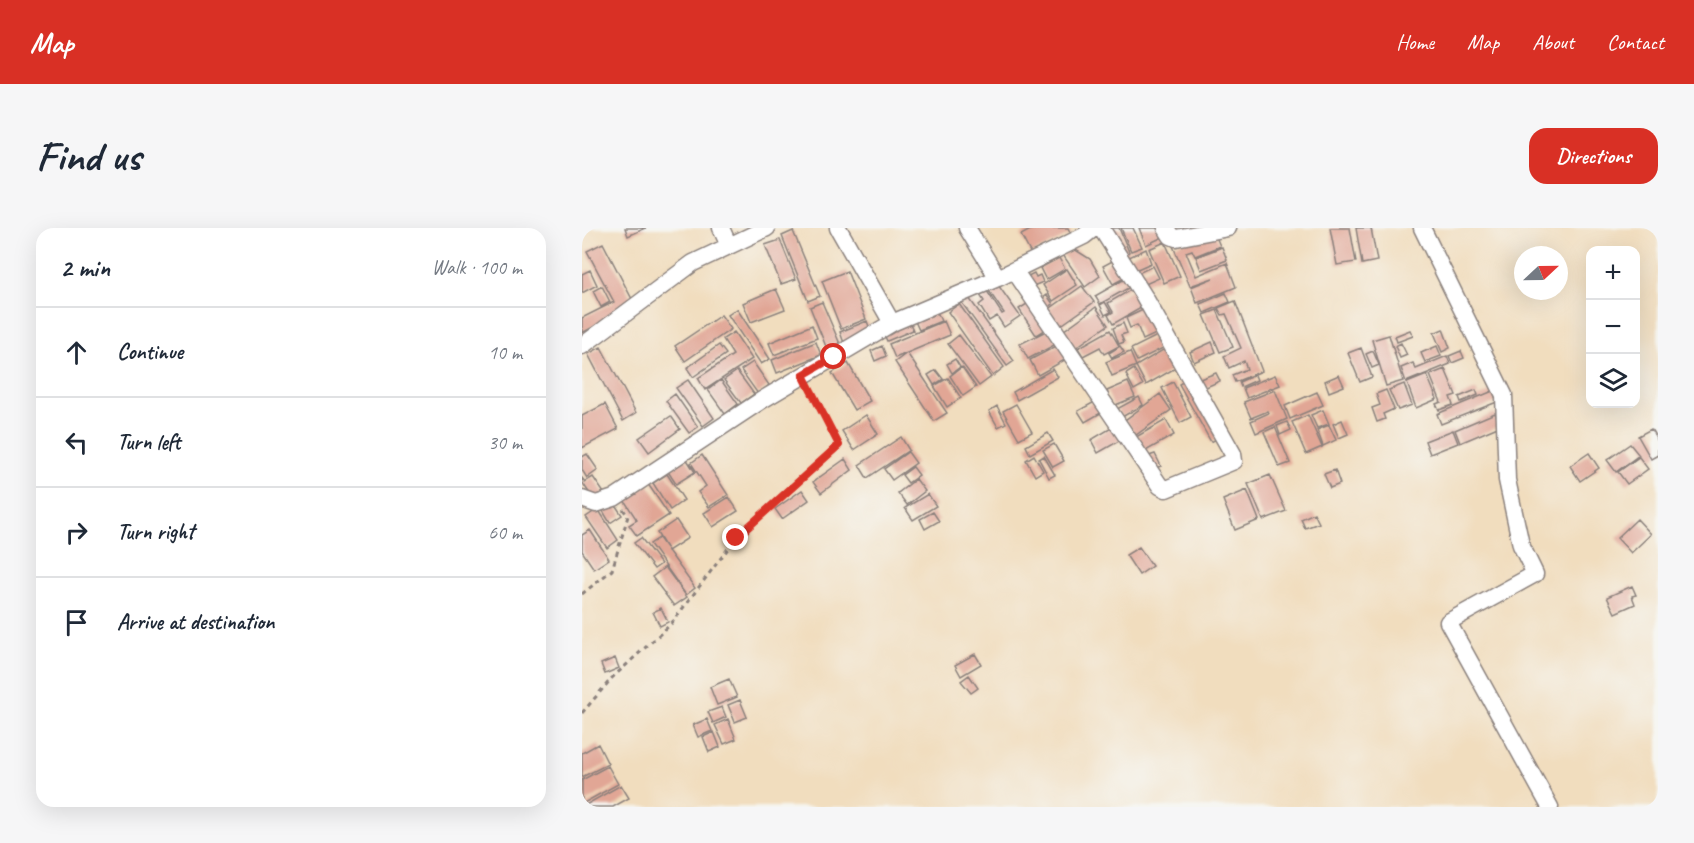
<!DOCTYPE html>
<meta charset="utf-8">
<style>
:root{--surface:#fff;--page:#f6f6f7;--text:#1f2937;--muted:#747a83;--line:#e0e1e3;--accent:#d93025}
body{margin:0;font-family:Caveat,sans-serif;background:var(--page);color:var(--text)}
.controls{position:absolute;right:18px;top:18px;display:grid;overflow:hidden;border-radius:12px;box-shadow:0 6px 24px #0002}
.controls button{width:54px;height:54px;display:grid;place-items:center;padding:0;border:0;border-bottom:2px solid var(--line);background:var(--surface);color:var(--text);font:30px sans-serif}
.compass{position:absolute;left:932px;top:18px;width:54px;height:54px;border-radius:50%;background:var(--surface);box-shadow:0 6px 24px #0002;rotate:68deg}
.stop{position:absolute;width:18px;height:18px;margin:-14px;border:4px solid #d93025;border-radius:50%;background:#fff}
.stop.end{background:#d93025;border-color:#fff;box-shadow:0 2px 6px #0008}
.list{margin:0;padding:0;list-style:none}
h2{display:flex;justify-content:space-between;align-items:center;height:78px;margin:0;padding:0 24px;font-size:26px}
h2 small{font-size:20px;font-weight:400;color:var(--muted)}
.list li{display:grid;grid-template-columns:39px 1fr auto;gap:18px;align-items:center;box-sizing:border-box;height:90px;padding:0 24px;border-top:2px solid var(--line)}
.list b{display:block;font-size:22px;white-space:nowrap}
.list em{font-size:20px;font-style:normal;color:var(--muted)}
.icon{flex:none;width:33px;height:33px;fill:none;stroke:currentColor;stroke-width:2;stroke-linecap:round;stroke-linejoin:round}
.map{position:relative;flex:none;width:1076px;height:579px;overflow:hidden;border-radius:18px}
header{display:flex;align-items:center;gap:36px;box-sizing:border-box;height:84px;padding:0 30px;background:var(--accent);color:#fff}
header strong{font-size:28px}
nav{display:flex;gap:33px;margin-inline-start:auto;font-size:21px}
.intro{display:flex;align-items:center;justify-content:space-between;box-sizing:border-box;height:144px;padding:0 36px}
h1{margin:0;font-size:42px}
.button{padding:15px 27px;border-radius:18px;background:var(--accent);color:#fff;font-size:21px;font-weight:700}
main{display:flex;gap:36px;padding:0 36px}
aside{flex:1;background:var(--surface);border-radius:18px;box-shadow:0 6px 24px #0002}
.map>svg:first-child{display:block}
</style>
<header>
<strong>Map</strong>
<nav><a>Home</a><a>Map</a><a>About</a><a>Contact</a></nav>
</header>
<div class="intro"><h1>Find us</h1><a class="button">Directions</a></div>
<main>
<aside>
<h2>2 min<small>Walk · 100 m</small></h2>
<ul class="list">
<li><svg class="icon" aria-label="ahead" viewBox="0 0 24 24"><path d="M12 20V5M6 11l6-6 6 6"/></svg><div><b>Continue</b></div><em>10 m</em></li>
<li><svg class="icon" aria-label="left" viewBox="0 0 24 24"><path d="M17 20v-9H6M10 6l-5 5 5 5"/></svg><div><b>Turn left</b></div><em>30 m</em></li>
<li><svg class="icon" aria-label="right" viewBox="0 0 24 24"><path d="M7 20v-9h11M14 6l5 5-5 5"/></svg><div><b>Turn right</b></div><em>60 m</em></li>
<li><svg class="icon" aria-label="arrive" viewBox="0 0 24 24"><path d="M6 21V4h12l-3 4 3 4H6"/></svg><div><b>Arrive at destination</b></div></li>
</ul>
</aside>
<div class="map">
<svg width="1076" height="579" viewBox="0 0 1076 579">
<rect width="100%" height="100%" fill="#f6f6f2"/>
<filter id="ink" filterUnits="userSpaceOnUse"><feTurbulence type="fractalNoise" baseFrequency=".0167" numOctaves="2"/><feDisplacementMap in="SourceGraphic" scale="12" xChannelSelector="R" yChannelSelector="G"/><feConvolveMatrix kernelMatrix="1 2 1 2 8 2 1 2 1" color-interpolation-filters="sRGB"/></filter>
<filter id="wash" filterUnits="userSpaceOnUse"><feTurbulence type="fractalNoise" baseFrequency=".008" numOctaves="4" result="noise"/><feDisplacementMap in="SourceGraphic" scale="24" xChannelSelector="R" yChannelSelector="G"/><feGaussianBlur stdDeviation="1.35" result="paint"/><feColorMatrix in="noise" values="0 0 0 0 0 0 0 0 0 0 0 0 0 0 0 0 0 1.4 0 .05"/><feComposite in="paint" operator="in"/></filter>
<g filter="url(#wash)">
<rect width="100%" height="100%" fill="#f1ddbe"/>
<g id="blocks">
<path fill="#e1a695" d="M43,0H64L46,8Z
M452,0H486L489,6L449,26L439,7Z
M526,0H537L547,24L539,28Z
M539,0H551L560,19L549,23Z
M557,0H580L583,8L564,17Z
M748,0H768L774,34L755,37Z
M774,0H789L795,33L780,36Z
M211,3L238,68L226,73L200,8Z
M632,4L638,18L613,28L610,22L604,24L614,48L645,35L654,59L615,75L609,59L631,50L608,58L591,18Z
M198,12L214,51L199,56L183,17Z
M583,14L598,48L582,55L567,21Z
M21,15L53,77L0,105V90L32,74L5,23Z
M640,19L645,32L619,42L614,29Z
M492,21L508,31L518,48L503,59L481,27Z
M564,21L569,35L551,43L545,30Z
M477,30L483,41L464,52L458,40Z
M534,31L544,49L531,56L521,38Z
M571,38L577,50L559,58L554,46Z
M485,41L495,57L471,73L461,57Z
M8,42L15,57L0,65V46Z
M265,43L284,91L259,101L240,53Z
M452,45L454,49L458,47L461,54L451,58L446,48Z
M543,51L548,59L518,76L513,68Z
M414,54L438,88L422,99L415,88L407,93L397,77L402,73L396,64L403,60L420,86L422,85L405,60Z
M20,58L28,74L19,79L11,63Z
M500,58L512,74L478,98L466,82Z
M194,61L203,81L169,94L161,75Z
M550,61L559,80L531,96L526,87L531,84L526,75Z
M644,65L648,74L622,85L618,76Z
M465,67L471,76L463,82L457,73Z
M387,70L432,133L425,138L380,75Z
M653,73L680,143L653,154L650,147L665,141L662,133L647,140L642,128L659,120L644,86L640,87L636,80Z
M240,74L258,116L245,121L228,79Z
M448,74L465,100L454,107L437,81Z
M523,74L529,84L523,87L518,77Z
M377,76L422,139L411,148L366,84Z
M514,79L526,97L493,120L481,103Z
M155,81L188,131L179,136L146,87Z
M563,81L576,105L561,112L555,97L548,100L544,90Z
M354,82L359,93L337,102L332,91Z
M635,82L651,119L638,124L622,87Z
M139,87L149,101L103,133L93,118Z
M326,91L331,102L305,113L300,102Z
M285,93L289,104L262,115L258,104Z
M362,93L368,107L313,130L307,116Z
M541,95L545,105L539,107L542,114L537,116L531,100Z
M230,97L235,110L192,127L187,115Z
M468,101L476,115L446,131L438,116Z
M861,101L868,120L860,124L852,105Z
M528,102L537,118L522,126L518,119L501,128L496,120Z
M828,102L831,108L815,114L813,108Z
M152,104L170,131L123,162L116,150L151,127L141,111Z
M579,106L585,118L555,133L549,121Z
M377,107L409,149L397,158L366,116Z
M807,107L821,153L804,158L790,112Z
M234,114L239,127L195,145L190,132Z
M630,114L634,124L612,134L608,124Z
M480,115L488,129L456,147L448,132Z
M819,115L825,127L818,130L813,118Z
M137,117L144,126L111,149L105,140Z
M300,118L304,128L293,133L289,123Z
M538,118L542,124L530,130L527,125Z
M855,118L859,128L843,134L839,125Z
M19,119L54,185L41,193L6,126Z
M586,119L597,138L564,157L554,138Z
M779,120L790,149L778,154L766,125Z
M791,123L797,137L790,140L784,126Z
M879,123L882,130L870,135L867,128Z
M548,124L554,138L530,148L524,134Z
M325,125L365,185L352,193L313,134Z
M865,128L868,136L824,154L819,140L831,135L834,141Z
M373,131L378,139L370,145L365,136Z
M171,134L187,157L176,166L159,142Z
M266,135L288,173L272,182L250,145Z
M380,139L394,159L381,168L368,148Z
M471,141L476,149L435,172L431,164Z
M552,141L561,157L552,162L544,146Z
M863,141L874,167L868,169L871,177L857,182L854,176L859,174L848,147Z
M354,142L361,151L352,157L346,147Z
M155,143L172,166L159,175L142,152Z
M634,145L638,153L622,160L618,151Z
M673,147L675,152L659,159L657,154Z
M693,147L698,157L665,170L661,160Z
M757,147L762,158L747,164L743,153Z
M845,147L855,171L834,180L825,155Z
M366,150L379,170L365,179L352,158Z
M606,151L638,209L629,214L597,156Z
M106,152L132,190L121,198L94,160Z
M139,152L156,176L143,186L126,162Z
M546,154L553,169L531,178L525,163Z
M591,154L609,189L598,195L580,160Z
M822,156L830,177L816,182L807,162Z
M693,162L705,191L674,205L669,193L687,185L686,183L669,190L662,174Z
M804,162L812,181L801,186L803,191L795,194L790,180L798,177L794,166Z
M894,162L896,167L879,174L877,169Z
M911,163L915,174L859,196L855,186Z
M735,164L741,177L708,191L703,178Z
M93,166L116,199L107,205L84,173Z
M578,166L589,182L554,207L543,192Z
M557,169L561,177L540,189L535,181Z
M518,171L524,182L503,194L496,183Z
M23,176L36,201L0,220V188Z
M434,176L450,204L437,211L421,183Z
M415,178L424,195L416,199L407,183Z
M741,182L747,196L735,200L729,187Z
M913,185L918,198L878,215L873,202Z
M284,187L296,206L272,222L260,203Z
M726,187L740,219L724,226L710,194Z
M89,188L98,201L67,224L57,210Z
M584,192L592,207L562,224L554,209Z
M760,192L766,206L757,210L751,196Z
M705,194L709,202L698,207L695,198Z
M536,196L544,209L516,225L509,212Z
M747,197L754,212L741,218L735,202Z
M693,199L708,235L697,239L682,204Z
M1069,201L1076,213V227L1069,231L1056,208Z
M871,202L876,215L848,226L843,213Z
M466,205L471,213L448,226L444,218Z
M319,209L327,222L285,250L277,237Z
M472,216L482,233L471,239L461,222Z
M1048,216L1057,227L1034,244L1025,232Z
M326,224L334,235L310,252L302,241Z
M1007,225L1017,240L998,253L988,238Z
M5,226L16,242L5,250L0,242V229Z
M573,226L579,238L573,240L567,228Z
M120,227L146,267L127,279L116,264L124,258L109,235Z
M452,227L461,243L453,248L444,232Z
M462,228L473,247L467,250L457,231Z
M1057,229L1066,241L1045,256L1036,244Z
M104,230L113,244L94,256L85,242Z
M263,231L270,242L239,265L231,254Z
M331,239L337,247L326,255L320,247Z
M753,242L758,256L748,260L742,246Z
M85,246L102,272L88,282L71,255Z
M688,247L704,283L681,292L666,256Z
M11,249L22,265L12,272L0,254V250L3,254Z
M334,251L343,263L325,277L316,265Z
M66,256L87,287L55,308L47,297L55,292L42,272Z
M220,262L227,272L200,291L193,281Z
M665,262L677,292L653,302L641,272Z
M346,266L354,278L331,292L323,280Z
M147,269L156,283L131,299L122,285Z
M32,275L40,287L28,295L21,283Z
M16,281L36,312L25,320L4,289Z
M351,284L357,293L343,301L338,291Z
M732,285L737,295L723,300L719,291Z
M1055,291L1069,306L1049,325L1035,310Z
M94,292L106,310L86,323L75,305Z
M8,302L27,331L12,341L0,323V307Z
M59,310L79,336L72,341L52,315Z
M77,310L113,360L104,367L68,316Z
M557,319L570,338L557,347L544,327Z
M83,339L105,369L92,378L70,349Z
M1050,358L1054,367L1050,368L1053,376L1033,385L1025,369Z
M79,380L86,394L78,398L71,384Z
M393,426L399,436L379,448L373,437Z
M33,430L37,440L23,446L19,436Z
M387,447L396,460L389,465L379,453Z
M147,451L155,469L135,477L128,459Z
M158,472L165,489L153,494L146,477Z
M140,479L144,489L131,495L126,484Z
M125,491L130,503L116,509L111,497Z
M146,491L154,511L142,516L133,497Z
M132,504L138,519L127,524L121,509Z
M16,516L26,536L0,549V525Z
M26,538L36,556L0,576V552Z
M39,557L47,570L31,579H0Z"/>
</g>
</g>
<g filter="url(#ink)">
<use href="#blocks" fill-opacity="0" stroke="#8a807c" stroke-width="1.5"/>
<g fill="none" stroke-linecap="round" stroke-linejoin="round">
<defs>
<path id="street" d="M139,0L147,18
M256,0L310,95
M385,0L416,50
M584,0L589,8L594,10L646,0
M840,0L922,167L925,252L939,317L953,346L866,394L968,579
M432,42L578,258L584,261L652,233L651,226L562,68L519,0
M0,118L111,35L185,0
M0,271L14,276L32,270L180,172L310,95L416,50L502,8L512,0"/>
</defs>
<use href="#street" stroke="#8a807c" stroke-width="19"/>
<path stroke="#8a807c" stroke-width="3" stroke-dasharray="4.5 4.5" stroke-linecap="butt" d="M0,366L30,342L46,288L41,281
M0,485L30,450L89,396L154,310L257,217L229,162"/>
<use href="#street" stroke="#fff" stroke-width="16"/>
</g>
</g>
<g fill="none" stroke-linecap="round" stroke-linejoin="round" filter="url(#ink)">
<path stroke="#d93025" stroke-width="8" d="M154,310L257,217L221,147L252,129"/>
</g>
</svg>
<div class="controls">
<button>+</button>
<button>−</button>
<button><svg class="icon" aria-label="layers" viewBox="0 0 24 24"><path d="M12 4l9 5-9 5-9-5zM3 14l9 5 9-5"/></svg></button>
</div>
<svg class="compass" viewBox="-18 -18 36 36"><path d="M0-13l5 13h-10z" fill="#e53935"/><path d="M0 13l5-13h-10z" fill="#747a83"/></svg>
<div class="stop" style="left:252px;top:129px"></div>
<div class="stop end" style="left:154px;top:310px"></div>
</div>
</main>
